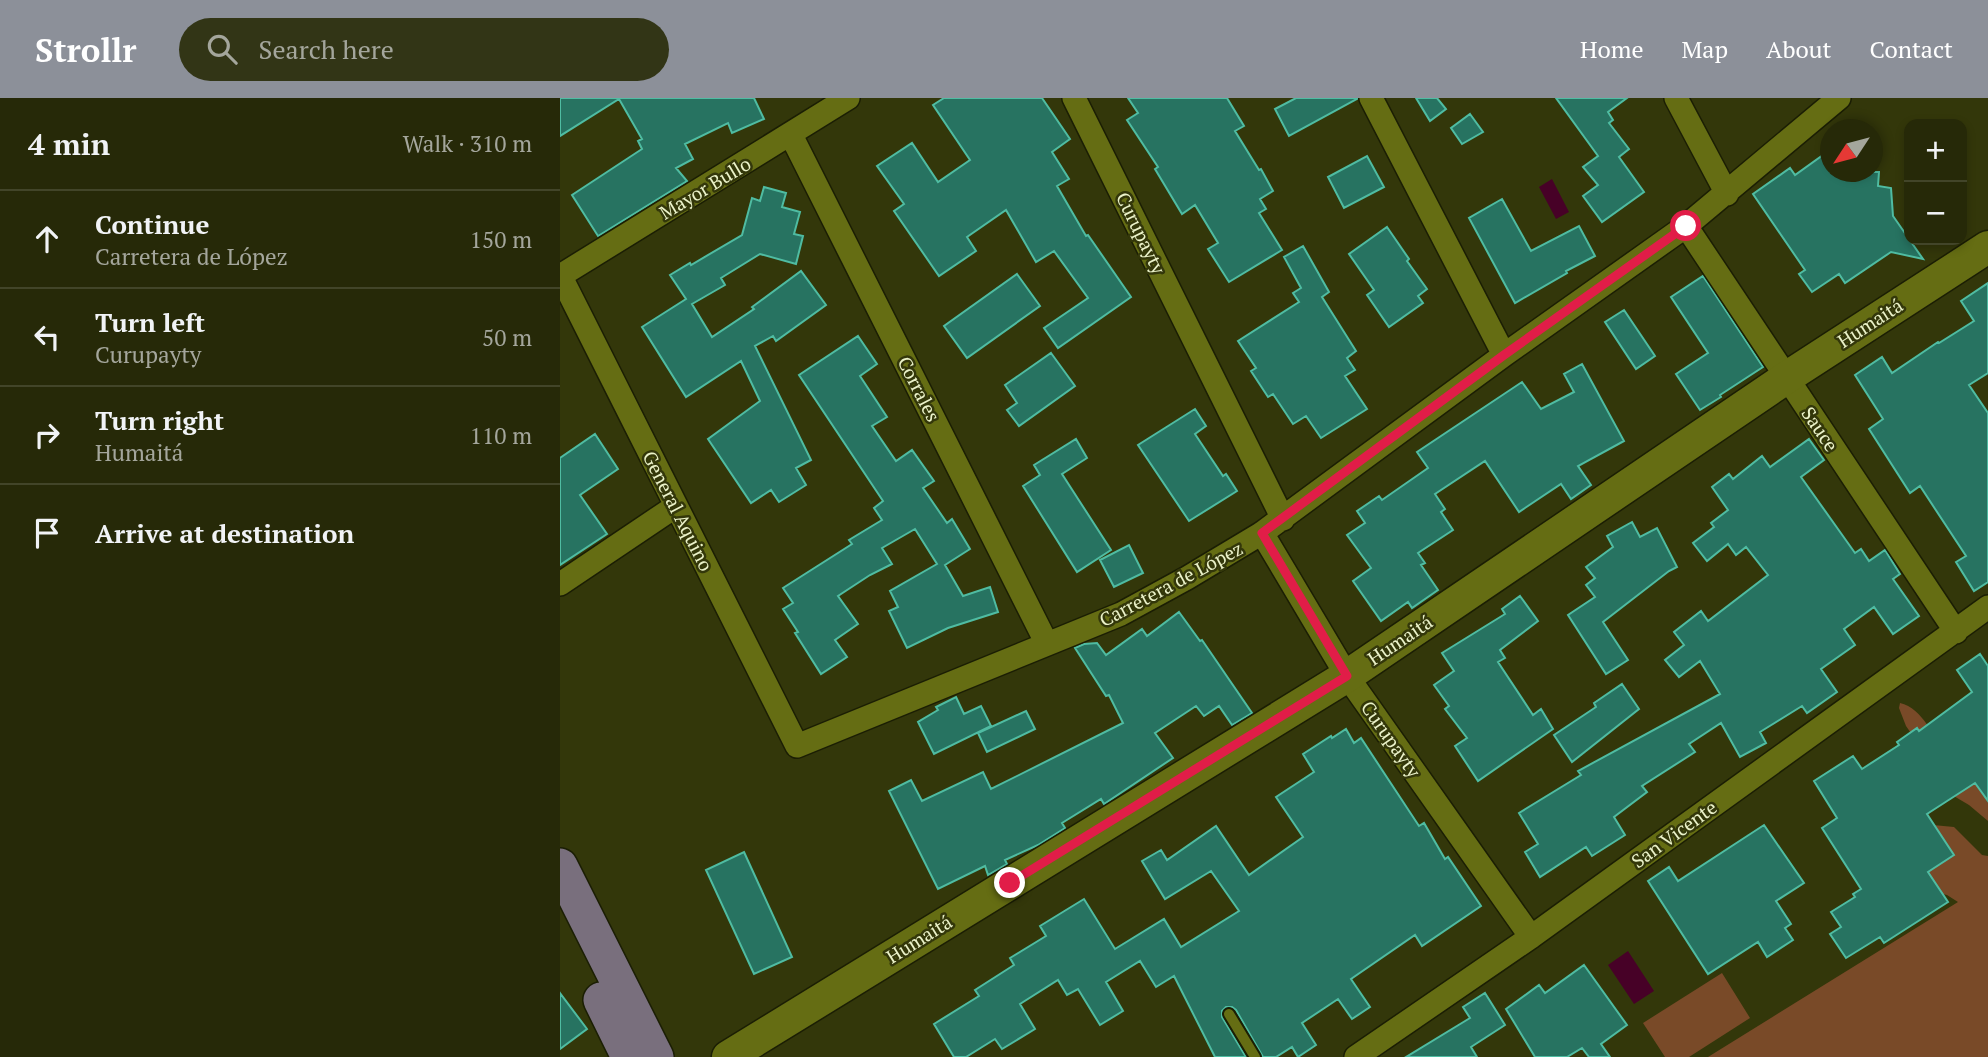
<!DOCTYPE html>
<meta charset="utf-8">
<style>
:root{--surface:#262908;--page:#323516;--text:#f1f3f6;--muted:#a4a69c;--line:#424529;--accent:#8c9099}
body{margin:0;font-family:"PT Serif",serif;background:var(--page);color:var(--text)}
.controls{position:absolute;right:21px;top:21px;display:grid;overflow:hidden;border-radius:14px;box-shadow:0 4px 10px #0003}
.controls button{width:63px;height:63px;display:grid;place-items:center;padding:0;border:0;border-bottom:2px solid var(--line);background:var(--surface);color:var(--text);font:35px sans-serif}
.compass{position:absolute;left:1260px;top:21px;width:63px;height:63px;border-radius:50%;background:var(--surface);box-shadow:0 4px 10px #0003;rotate:234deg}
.stop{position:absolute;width:21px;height:21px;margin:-16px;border:5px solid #e11d48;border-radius:50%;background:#fff}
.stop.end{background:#e11d48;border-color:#fff;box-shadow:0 2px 7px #0008}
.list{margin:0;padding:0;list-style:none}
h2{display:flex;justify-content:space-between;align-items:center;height:91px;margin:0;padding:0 28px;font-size:30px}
h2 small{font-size:23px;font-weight:400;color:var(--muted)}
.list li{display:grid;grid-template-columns:46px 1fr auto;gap:21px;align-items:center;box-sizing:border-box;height:98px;padding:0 28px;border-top:2px solid var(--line)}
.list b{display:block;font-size:26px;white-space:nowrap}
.list p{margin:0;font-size:23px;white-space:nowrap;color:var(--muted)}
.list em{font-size:23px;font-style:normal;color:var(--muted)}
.icon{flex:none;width:38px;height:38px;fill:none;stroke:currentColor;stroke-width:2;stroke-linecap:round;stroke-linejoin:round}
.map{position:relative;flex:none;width:1428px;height:959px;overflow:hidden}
header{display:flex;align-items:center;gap:42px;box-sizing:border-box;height:98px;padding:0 35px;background:var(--accent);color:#fff}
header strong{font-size:33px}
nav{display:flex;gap:38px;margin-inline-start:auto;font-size:24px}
.search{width:490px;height:63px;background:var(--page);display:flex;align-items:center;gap:18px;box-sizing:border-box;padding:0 24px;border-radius:38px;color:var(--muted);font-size:26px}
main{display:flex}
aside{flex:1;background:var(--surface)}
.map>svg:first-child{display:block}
</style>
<header>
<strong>Strollr</strong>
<div class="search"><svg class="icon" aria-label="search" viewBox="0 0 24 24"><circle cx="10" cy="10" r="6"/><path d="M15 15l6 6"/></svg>Search here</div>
<nav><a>Home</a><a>Map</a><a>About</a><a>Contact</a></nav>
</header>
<main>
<aside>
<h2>4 min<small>Walk · 310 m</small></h2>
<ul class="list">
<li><svg class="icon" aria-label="ahead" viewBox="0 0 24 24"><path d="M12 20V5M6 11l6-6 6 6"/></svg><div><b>Continue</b><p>Carretera de López</p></div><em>150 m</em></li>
<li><svg class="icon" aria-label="left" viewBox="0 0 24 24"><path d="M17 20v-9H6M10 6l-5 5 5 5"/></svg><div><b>Turn left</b><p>Curupayty</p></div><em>50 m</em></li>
<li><svg class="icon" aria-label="right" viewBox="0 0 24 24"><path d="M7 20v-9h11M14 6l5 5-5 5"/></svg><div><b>Turn right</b><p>Humaitá</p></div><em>110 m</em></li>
<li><svg class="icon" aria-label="arrive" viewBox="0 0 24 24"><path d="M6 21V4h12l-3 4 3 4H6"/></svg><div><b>Arrive at destination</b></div></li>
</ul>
</aside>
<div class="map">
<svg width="1428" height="959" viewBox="0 0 1428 959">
<rect width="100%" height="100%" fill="#33370a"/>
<path fill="#794a28" d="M1340,605C1363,610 1374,641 1388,657C1399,668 1415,677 1428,686V723L1409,707L1387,694L1355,641L1346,628L1339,610Z
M1373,727L1394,729L1422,757L1428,758V959H1148L1398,804L1387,797L1367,792L1355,776Z
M1162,875L1190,920L1129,959H1105L1083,925Z"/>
<path fill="#470127" d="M992,81L1009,114L996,121L979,89Z
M1068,853L1094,893L1074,906L1048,867Z"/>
<path fill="#277361" stroke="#4fbca2" stroke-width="2" d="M0,0H194L204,21L172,35L168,25L125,46L133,61L116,70L127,83L38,138L12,97L82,51L78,43L82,41L59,1L0,38Z
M384,0H482L510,41L492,54L509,81L497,88L526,138L528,137L571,199L498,250L484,230L528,200L494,153L476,164L446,112L407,139L416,153L379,178L334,113L344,106L317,68L352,45L378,84L410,62L373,7Z
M568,0H667L684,28L675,33L699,72L701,71L713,93L700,101L706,111L699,115L722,152L669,184L648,151L658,145L635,107L622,116L595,71L598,69L567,22L578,15Z
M736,0H797V1L729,38L715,11Z
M856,0H877L886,11L870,23Z
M996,0H1067L1048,14L1053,22L1049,25L1069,51L1059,59L1084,94L1042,124L1023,98L1038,87L1023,69L1038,58Z
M910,16L923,34L902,46L891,30Z
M1270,52V74H1319L1318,88L1331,90L1333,118L1363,161L1331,154L1285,185L1279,176L1252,194L1239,176L1245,172L1193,96L1230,70L1235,77Z
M807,58L824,89L784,110L768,79Z
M204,89L226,95L222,109L240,114L234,136L243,138L236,166L200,156L161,180L165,187L132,206L152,239L194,211L192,209L241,173L266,207L216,243L213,238L195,248L251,362L236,370L246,387L219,404L211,392L191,405L148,341L200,303L181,263L126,299L82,229L126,201L110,177L130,165L131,167L182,137L192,100L200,103Z
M942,101L971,153L1019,128L1035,158L1006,173L1007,175L955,205L909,120Z
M827,129L849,161L847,163L867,191L858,198L863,205L829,229L807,197L814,192L789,156Z
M743,148L769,194L762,199L796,253L787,260L795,272L785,278L807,311L761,340L746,318L733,326L713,296L708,299L691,273L696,270L678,243L739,204L733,195L741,190L724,159Z
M457,176L480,208L407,260L384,228Z
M1143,178L1203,269L1160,297L1161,299L1140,312L1116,276L1148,255L1111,199Z
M1428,185V275L1409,287L1428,315V484L1414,493L1396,464L1406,458L1360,388L1350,395L1309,331L1323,321L1295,277L1322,259L1332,275L1378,244L1379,245L1414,223L1401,203Z
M1064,212L1095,258L1076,271L1045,224Z
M298,238L317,266L300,278L327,319L312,328L336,363L352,352L374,383L363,390L387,425L392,421L410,451L385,467L403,498L430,489L438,514L388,530L347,550L329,513L338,509L330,493L377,466L355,431L322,450L332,466L310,477L278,498L298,526L275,542L287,559L261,576L235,535L238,534L223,511L233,505L223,490L292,446L289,442L322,422L314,410L323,403L239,277Z
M491,255L515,288L459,328L447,312L457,305L445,287Z
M1022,266L1064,343L1018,368L1031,387L1011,401L1001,386L959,414L925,363L875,396L885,411L881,414L893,432L858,455L865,465L861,467L878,492L852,510L848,504L821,523L793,483L811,470L787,437L805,425L797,413L819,398L822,402L868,370L857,354L962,284L981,311L1014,294L1004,276Z
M635,311L646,328L635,336L663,378L666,376L677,393L629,423L578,347Z
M35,336L58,371L20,397L47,436L0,467V360Z
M516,341L527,360L502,376L551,452L517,474L463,388L480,377L474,367Z
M1249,341L1264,362L1241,379L1295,455L1301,451L1309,463L1325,452L1340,476L1333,481L1359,518L1333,536L1314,509L1284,531L1295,547L1261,571L1277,594L1247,615L1242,608L1200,634L1206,645L1180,659L1161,625L1129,646L1135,654L1082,688L1087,694L1054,719L1065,737L1032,758L1026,749L980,779L965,754L978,746L959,715L1021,677L1018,673L1160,596L1140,563L1119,579L1105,562L1124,547L1114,534L1141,513L1148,523L1208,477L1186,449L1176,457L1168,446L1147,463L1133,445L1154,429L1151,425L1168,412L1152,389L1169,376L1173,381L1202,358L1210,369Z
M1072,424L1080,439L1097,430L1117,469L1109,473L1043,524L1068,562L1046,576L1008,517L1035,499L1026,487L1035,480L1026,469L1053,449L1047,438Z
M569,447L583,475L554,489L540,462Z
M960,498L978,523L940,552L945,560L938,564L973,617L981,611L993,631L918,683L895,648L907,640L885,611L889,608L874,587L894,573L882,555L945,516L942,511Z
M619,514L640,543L642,542L692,615L672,627L659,608L644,618L636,608L595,635L613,660L544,706L541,701L502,725L505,730L478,747L445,762L447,766L428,777L425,768L378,791L329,693L351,682L362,703L423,674L431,691L563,625L549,597L546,598L515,550L524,546L537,545L546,557L582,531L587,538Z
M1420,556L1428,568V703L1415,685L1367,716L1394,757L1368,774L1388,804L1324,845L1320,839L1286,860L1270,836L1281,829L1271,814L1295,799L1293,796L1301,791L1262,730L1277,720L1254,683L1293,658L1302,671L1339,647L1337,644L1357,630L1359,633L1412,594L1397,572Z
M1062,586L1079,611L1012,664L994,637L1036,609L1034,605Z
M396,599L404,616L421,608L431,628L374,656L358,624L378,612L376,609Z
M466,613L475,631L427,654L418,635Z
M786,631L794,645L801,640L859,728L864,725L885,761L888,759L921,808L862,848L855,837L791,881L810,909L792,921L778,901L742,925L756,947L738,959L732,949L716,959H703L676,912L672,909H666L662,913V919L686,959H655L614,878L596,889L580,863L546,884L563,913L540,927L518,891L507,897L498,882L460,906L475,931L442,951L435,941L406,959H394L374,926L419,898L415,892L454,867L450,860L486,838L480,828L524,801L555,851L604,821L621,849L679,813L651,773L605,801L582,763L601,752L607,762L656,728L689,777L743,739L716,699L754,674L743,656L771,638L772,640Z
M1204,727L1244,785L1216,803L1231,826L1225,830L1233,842L1207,859L1198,844L1148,876L1088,783L1109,769L1118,783Z
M184,754L232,859L194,876L146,772Z
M1024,867L1067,927L1041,946L1050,959H1029L1022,950L1007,959H975L946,911L979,887L985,895Z
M0,895L27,931L0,951Z
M925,895L945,927L911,949L917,959H846L910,920L903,909Z"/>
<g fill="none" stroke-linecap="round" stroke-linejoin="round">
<defs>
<path id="lane" d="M669,916L695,959"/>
<path id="street" d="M514,0L723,421
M811,0L944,257
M1116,0L1167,96
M231,37L487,546
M1126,128L1396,534
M0,177L237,648L561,516L627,480L702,435L944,257L1126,128L1279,0
M0,178L288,0
M702,435L787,578L971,839
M0,486L116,408
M796,959L971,839L1428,509"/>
<path id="secondary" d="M168,959L787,578L1226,280L1428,149"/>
<path id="primary" d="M0,768L96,959
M41,902L69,959"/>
</defs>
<use href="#lane" stroke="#1b1e04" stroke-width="14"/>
<use href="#street" stroke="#1b1e04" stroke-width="26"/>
<use href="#secondary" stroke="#1b1e04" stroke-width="35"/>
<use href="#primary" stroke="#1b1e04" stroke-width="38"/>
<use href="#lane" stroke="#656d13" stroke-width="10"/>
<use href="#street" stroke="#656d13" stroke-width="23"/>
<use href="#secondary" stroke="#656d13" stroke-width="32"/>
<use href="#primary" stroke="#796f7d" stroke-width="35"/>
</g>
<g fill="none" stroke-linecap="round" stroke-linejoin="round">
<path stroke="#e11d48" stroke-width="9" d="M450,785L787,578L702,435L944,257L1126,128"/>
</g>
<g text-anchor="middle" stroke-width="5" stroke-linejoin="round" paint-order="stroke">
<g font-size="19" fill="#ebf2c9" stroke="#33370a">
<text transform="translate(145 90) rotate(-31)" y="7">Mayor Bullo</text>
<text transform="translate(581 135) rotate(64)" y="7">Curupayty</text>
<text transform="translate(1310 225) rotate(-33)" y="7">Humaitá</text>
<text transform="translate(359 291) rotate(63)" y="7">Corrales</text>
<text transform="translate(1260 331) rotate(56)" y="7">Sauce</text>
<text transform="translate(118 413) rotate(63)" y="7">General Aquino</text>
<text transform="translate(611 486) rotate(-28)" y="7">Carretera de López</text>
<text transform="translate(840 542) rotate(-34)" y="7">Humaitá</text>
<text transform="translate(831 641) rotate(55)" y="7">Curupayty</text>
<text transform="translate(1114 736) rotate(-36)" y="7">San Vicente</text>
<text transform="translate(359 841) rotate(-32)" y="7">Humaitá</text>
</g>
</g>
</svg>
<div class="controls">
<button>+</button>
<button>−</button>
</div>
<svg class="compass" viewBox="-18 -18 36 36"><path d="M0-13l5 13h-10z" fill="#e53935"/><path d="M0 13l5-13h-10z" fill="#a4a69c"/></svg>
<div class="stop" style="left:1126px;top:128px"></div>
<div class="stop end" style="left:450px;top:785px"></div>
</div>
</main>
